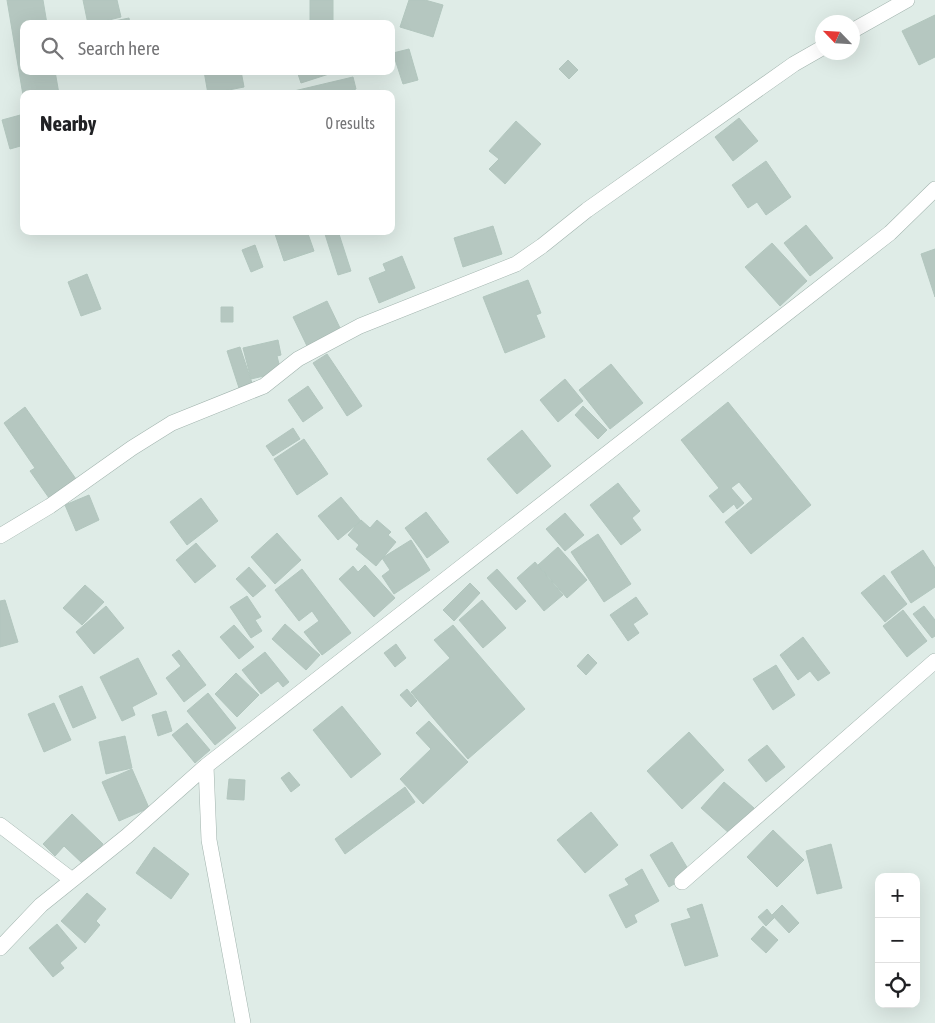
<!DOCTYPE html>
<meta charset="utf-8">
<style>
:root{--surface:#fff;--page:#f2f2f2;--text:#202124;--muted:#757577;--line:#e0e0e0}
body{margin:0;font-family:"Asap Condensed",sans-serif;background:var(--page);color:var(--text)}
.controls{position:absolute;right:15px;bottom:15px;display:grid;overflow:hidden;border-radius:10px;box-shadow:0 5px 20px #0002}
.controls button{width:45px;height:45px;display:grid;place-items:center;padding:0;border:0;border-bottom:1px solid var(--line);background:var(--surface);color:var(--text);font:25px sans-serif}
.compass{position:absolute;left:815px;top:15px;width:45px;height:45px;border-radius:50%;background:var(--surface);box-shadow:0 5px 20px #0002;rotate:295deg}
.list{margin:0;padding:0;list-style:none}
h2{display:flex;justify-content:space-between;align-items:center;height:65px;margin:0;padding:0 20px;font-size:21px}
h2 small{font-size:16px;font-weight:400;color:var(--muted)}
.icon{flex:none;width:28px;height:28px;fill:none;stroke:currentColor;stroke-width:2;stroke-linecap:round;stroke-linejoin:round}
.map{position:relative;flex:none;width:935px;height:1023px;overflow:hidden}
.search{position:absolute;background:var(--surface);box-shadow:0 5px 20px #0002;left:20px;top:20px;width:375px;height:55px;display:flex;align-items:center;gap:12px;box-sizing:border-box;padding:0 18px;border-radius:10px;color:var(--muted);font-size:19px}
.panel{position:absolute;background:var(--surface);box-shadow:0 5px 20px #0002;left:20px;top:90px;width:375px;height:145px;border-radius:10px}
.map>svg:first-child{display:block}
</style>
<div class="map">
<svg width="935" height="1023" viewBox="0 0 935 1023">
<rect width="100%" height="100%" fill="#dfece7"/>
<path fill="#b5c7c0" stroke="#b2c6be" d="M7,0H43L47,24H24V71H55L59,94H24V101Z
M83,0H117L121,17L93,24H88Z
M310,0H333V22H310Z
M409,0H425L443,5L433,37L400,27Z
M935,15V57L919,65L902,31Z
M129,18L130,24H100Z
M409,49L418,80L403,84L393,53Z
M568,60L578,70L569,79L559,69Z
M204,71H241L244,87L208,94Z
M297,71H331L332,73L301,83Z
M353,77L356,89L350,91L351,94H294V91Z
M24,114V145L10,149L2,120Z
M739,118L758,141L733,161L715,137Z
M516,121L541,144L505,184L489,169L499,159L489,151Z
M766,161L791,197L766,215L757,202L748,208L732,185Z
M806,225L833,258L810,276L784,243Z
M493,226L502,254L463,267L454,238Z
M283,231H307L314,251L284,261L275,234Z
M324,231H338L351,271L338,275Z
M772,243L807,281L780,306L745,267Z
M255,245L263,267L251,272L242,250Z
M935,249V297L921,254Z
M402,256L415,288L379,303L369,278L386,271L383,264Z
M87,274L101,309L81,316L68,282Z
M528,280L541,313L536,315L545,337L505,353L483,297Z
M327,301L341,330L307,346L293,317Z
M221,307H233V322H221Z
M278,340L281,355L277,356L281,372L251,379L243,348Z
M240,347L252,383L239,388L227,351Z
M327,354L362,406L347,416L313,363Z
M611,364L643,403L610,429L579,390Z
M565,379L583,401L558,422L540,400Z
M308,386L323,408L303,422L288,400Z
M728,402L811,505L751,554L725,522L753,499L739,482L731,488L744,503L737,509L734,504L723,513L709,496L719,488L681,440Z
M583,406L607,430L598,439L575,415Z
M25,407L76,479L49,498L30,471L35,468L4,423Z
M293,428L300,439L273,456L266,446Z
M522,430L551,466L517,494L487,459Z
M304,439L328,474L297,495L274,459Z
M618,483L640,511L632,518L641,530L621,545L590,505Z
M89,495L99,520L76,531L65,505Z
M341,497L361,521L338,540L318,516Z
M201,498L218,521L187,545L170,522Z
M426,512L449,542L427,558L405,528Z
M565,513L584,535L565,551L546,529Z
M361,520L370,528L377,520L391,532L388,535L396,542L376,566L356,549L359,545L348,535Z
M277,533L301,560L275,584L251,557Z
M598,534L631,584L604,602L571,552Z
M411,540L430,570L394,594L382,576L390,570L382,558Z
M196,543L216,566L195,583L176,560Z
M558,547L587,580L567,598L538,565Z
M923,550L935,568V587L911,603L891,572Z
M535,562L563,595L544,611L517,578Z
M365,565L395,598L374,617L339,579L353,566L358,572Z
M249,567L266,586L253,597L236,579Z
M302,569L351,633L322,655L304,632L319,621L312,611L299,621L275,590Z
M497,569L526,601L516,610L487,578Z
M884,575L907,604L885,622L861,593Z
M470,583L480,593L454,621L443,610Z
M85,585L104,602L82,625L63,608Z
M247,596L261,617L255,620L262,631L251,638L230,607Z
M636,597L648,614L633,624L639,633L628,641L610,615Z
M5,600L18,642L0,647V601Z
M482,600L506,628L483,648L459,620Z
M106,606L124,628L94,654L76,632Z
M924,606L935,620V636L932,638L913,614Z
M903,610L927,641L907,657L883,626Z
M285,624L320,655L306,670L272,639Z
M234,625L254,647L239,659L220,637Z
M453,625L525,709L468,759L411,692L450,658L434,640Z
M803,637L830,673L818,681L810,671L798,680L780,655Z
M396,644L406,658L395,667L384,653Z
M179,650L206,685L184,702L166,678L181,666L172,655Z
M265,652L289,682L283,687L278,681L261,694L242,670Z
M588,654L597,663L586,675L577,666Z
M138,658L157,694L132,707L135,715L122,721L100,677Z
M776,665L795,695L773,710L753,679Z
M236,673L259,695L237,717L215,694Z
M82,686L96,718L73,728L59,696Z
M407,689L417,701L411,707L400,695Z
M208,693L236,728L215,745L187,711Z
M54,703L71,740L44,752L28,714Z
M342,706L381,754L351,778L313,730Z
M166,711L172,731L158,736L152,715Z
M429,721L468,762L423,804L400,779L431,749L416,733Z
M187,723L210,750L195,763L172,735Z
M689,732L724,770L682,809L647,771Z
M125,736L132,768L106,774L99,742Z
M767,745L785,767L766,782L748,760Z
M132,769L149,808L119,821L102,782Z
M289,772L300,785L291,792L281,778Z
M229,779L245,780L244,800L227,799Z
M724,782L754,808L730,834L701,808Z
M405,787L415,802L345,854L335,839Z
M591,812L618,845L585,873L557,840Z
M72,814L103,844L83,864L64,846L55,856L43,844Z
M773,830L804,860L777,887L747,857Z
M672,842L691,874L669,887L650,855Z
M831,844L842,888L817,894L806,851Z
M154,847L189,874L171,899L136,873Z
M642,869L659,901L634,915L637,922L626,928L609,895L629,885L625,879Z
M87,893L106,909L96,921L100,925L85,943L61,921Z
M702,904L718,956L685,966L671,924L691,918L687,909Z
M782,905L799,923L789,933L772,915Z
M767,909L774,918L766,926L758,917Z
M57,924L77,948L60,963L64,968L53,977L29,948Z
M763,926L778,940L766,953L751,939Z"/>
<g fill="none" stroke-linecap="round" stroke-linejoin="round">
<defs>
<path id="minor" d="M852,31L907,0
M0,536L50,506L132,448L172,423L264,386L298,359L360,326L516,264L542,246L587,210L794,64L822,48
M206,766L209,840L243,1023
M0,825L72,880
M682,882L935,661
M0,948L41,905L127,836L206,766L890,233L935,189"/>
</defs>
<use href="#minor" stroke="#a2b4ae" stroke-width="16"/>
<use href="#minor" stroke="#fff" stroke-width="15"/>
</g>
</svg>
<div class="controls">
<button>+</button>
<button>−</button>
<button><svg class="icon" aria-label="locate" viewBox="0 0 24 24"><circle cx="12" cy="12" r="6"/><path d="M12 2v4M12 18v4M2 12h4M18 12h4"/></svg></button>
</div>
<svg class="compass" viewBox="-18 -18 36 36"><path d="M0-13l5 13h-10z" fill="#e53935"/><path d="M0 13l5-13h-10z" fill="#757577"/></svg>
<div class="search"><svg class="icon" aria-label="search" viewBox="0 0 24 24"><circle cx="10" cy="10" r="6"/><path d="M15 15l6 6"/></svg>Search here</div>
<section class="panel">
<h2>Nearby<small>0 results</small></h2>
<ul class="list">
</ul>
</section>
</div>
